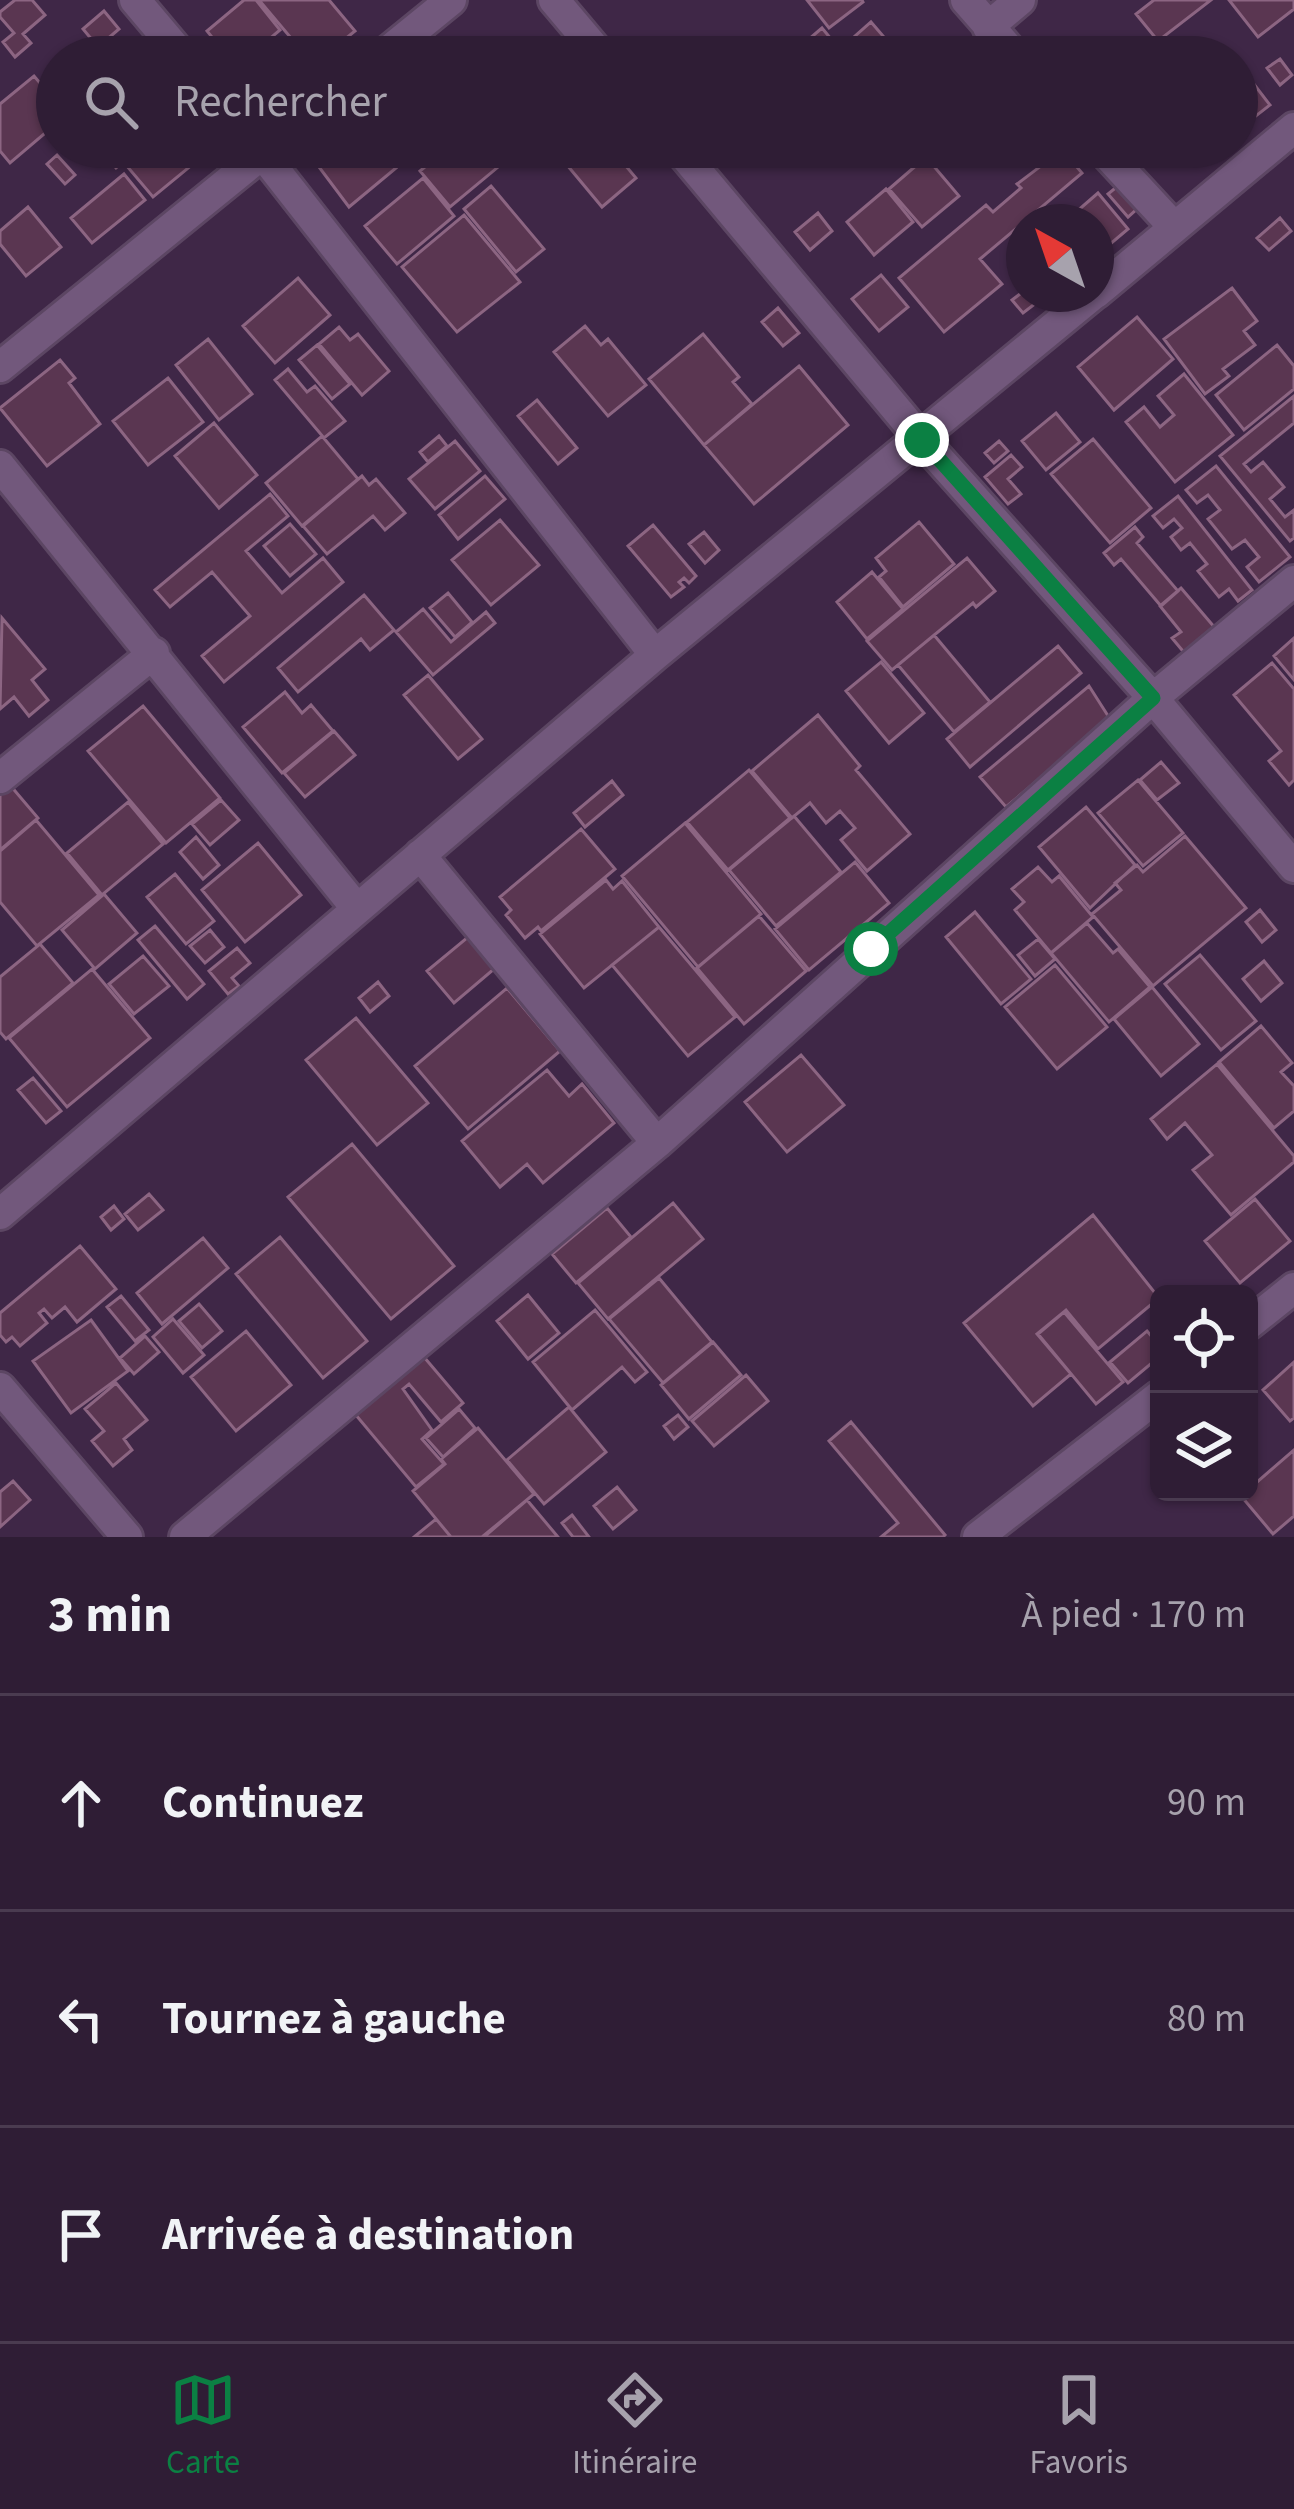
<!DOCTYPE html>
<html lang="fr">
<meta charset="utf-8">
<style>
:root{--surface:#2f1d35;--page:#37263d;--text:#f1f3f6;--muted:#a7a2ad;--line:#4a3b50;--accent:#0b8043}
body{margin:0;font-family:"Source Sans 3",sans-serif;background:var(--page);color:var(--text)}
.controls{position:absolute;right:36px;bottom:36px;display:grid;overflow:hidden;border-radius:18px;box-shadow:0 3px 9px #0004}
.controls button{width:108px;height:108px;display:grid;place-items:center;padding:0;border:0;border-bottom:3px solid var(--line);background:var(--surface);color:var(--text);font:60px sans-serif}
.compass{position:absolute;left:1006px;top:204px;width:108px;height:108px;border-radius:50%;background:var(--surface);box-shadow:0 3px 9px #0004;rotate:320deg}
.stop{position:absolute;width:36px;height:36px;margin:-27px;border:9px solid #0b8043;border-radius:50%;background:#fff}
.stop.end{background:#0b8043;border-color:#fff;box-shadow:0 3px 12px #0008}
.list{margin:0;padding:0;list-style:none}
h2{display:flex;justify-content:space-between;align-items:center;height:156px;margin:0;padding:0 48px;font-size:51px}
h2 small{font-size:39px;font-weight:400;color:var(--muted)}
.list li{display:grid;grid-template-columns:78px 1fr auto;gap:36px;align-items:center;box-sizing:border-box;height:216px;padding:0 48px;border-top:3px solid var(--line)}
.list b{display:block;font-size:45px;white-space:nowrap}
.list em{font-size:39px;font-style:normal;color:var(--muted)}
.icon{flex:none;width:66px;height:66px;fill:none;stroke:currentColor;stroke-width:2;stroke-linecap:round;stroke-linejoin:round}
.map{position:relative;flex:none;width:1294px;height:1537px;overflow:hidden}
.search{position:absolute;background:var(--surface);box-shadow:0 3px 9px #0004;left:36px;right:36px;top:36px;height:132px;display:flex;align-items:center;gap:30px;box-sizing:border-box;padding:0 42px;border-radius:66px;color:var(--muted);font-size:45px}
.sheet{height:804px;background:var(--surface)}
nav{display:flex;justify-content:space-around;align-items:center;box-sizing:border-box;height:168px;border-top:3px solid var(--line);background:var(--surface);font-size:33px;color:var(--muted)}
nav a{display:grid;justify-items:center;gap:6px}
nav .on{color:var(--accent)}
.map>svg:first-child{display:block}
</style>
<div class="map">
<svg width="1294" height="1537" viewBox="0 0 1294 1537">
<rect width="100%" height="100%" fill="#3f2747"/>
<path fill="#5a3651" stroke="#8c6582" stroke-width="3" d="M15,0H32L45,15L23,34L31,43L15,57L3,42L14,33L0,17V12Z
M244,0H256L280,30L248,57H228L207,31Z
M259,0H329L355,31L323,57H307Z
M807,0H862L863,2L829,28Z
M1154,0H1211L1158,41L1136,14Z
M1229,0H1294V9L1258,37Z
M104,11L119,29L98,47L83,29Z
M871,22L901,57H855L845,45Z
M822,28L846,57H788Z
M1197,39L1211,57H1174Z
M1280,59L1292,75L1280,85L1267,68Z
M34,76L57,103V123L10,163L0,151V104Z
M1250,79L1270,105L1252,119L1237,99V90Z
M98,147H141L116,168Z
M148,147H205L209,151L153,197L126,165Z
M304,147H379L396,168L349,207Z
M449,147H510L515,153L450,207L420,171Z
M552,147H610L636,178L602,207Z
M1058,153L1061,157L1065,153L1082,173L980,259L1002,284L944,332L899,278L986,205L993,212L1021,188L1017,184Z
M57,155L75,175L65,184L47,164Z
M926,157L959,196L922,227L889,189Z
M124,174L145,200L92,243L71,218Z
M423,178L454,216L397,264L365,226Z
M1119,185L1138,208L1128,217L1108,194Z
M491,186L544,249L516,272L464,209Z
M886,189L913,222L874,255L847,222Z
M1098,193L1128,229L1096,256V222H1083L1075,213Z
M28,207L61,247L26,276L0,244V231Z
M818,213L832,231L810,250L795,232Z
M464,215L520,282L457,332L402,267Z
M1280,218L1291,231L1269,250L1257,238Z
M881,275L908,307L879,331L852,299Z
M298,278L330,315L275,363L243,326Z
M1232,288L1257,321L1244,331L1255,345L1223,369L1229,376L1205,394L1164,339Z
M1024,291L1036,303L1023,313L1012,300Z
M778,308L799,333L783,346L762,322Z
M1137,317L1173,359L1114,410L1078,367Z
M585,326L601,345L608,339L646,385L608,416L554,352Z
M339,327L350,340L358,334L389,371L362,395L319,344Z
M703,334L739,377L733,382L752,404L704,445L649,379Z
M208,339L252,394L219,420L176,365Z
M317,345L350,384L332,399L299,360Z
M1277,345L1294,366V389L1244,430L1216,395Z
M60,360L75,378L69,383L100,424L47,466L0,408Z
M799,366L848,425L754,504L704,445Z
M288,369L307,392L315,386L345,421L324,438L275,380Z
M1184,374L1233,435L1175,482L1126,422L1144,407L1160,427L1174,415L1158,396Z
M168,378L203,422L148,465L113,421Z
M1294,396V423L1244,464L1251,472L1263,462L1284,487L1270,499L1285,517L1294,510V538L1290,541L1220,456Z
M537,400L577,448L558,464L518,416Z
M1056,413L1080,442L1046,470L1022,441Z
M214,423L257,475L219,508L175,456Z
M322,436L358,479L302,526L266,483Z
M439,436L447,446L428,462L420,452Z
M1093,439L1151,508L1110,543L1051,474Z
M455,441L480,471L435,509L409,479Z
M999,441L1008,451L994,463L985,453Z
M1011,455L1022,467L1008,479L1021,494L1008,504L985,477Z
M1216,466L1290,557L1259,582L1247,567L1259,557L1245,540L1232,549L1208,519L1220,510L1208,495L1197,503L1186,490Z
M362,476L369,485L376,479L405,513L385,530L373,516L327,554L303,526Z
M485,476L505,499L458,539L439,515Z
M270,494L288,516L246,551L282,593L323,558L343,582L224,682L202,656L250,616L212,572L170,607L155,590Z
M1178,496L1252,590L1238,601L1229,589L1219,597L1198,571L1207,564L1190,543L1181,550L1171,537L1182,528L1174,519L1163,528L1153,516Z
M500,520L539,565L491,605L452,560Z
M919,522L954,564L903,607L879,577L886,571L876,558Z
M290,524L316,554L290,576L264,546Z
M653,525L696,576L689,583L684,578L679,582L684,587L671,597L628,546Z
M1135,527L1143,537L1137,543L1178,591L1161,606L1121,559L1114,565L1104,553Z
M704,532L719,550L705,563L689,544Z
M967,558L995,591L976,607L973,603L892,670L867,641Z
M872,572L903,609L867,639L837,602Z
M1181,588L1221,635L1187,656L1172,638L1181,632L1160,606Z
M448,593L472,622L455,637L430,608Z
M364,595L394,630L370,650L361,639L298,692L278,668Z
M423,609L451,642L486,612L495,623L433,675L396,632Z
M2,618L45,669L32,680L48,700L29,716L14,697L0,709Z
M934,635L990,702L954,732L898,665Z
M1294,638V680L1274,656Z
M1058,646L1081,673L970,767L947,739Z
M881,662L924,713L889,743L846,691Z
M1272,663L1294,689V780L1289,785L1269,761L1281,751L1234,695Z
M428,675L482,739L458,759L404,695Z
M1089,686L1110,719L1006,807L980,777Z
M285,692L302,713L311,705L333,731L282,773L243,727Z
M143,706L220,798L166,843L88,751Z
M818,715L860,766L856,770L910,834L867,871L841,840L855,828L840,811L826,823L810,803L792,818L752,771Z
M334,731L355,755L305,797L284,773Z
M1161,762L1179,783L1157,800L1140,780Z
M749,770L790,818L728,870L687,822Z
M4,778L38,818L0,850V782Z
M1138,780L1183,833L1143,866L1098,813Z
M612,781L623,795L585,827L574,813Z
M221,800L239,820L210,845L192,824Z
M128,802L163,844L102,895L67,853Z
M1086,807L1135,865L1090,908L1039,847Z
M794,816L841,872L776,926L729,870Z
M36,820L99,895L37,946L0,902V851Z
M685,823L761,914L698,967L622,876Z
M581,829L615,869L541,931L538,927L525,938L506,915L511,910L500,897Z
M1185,836L1246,908L1153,986L1092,914L1121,890L1115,883L1137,865L1143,872Z
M196,837L219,865L203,879L180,852Z
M258,843L301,895L245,942L202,890Z
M855,862L889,903L809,970L775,929Z
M1038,867L1052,882L1059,876L1093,917L1051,953L1015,910L1024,902L1012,889Z
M175,874L214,921L186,944L147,897Z
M606,880L613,889L622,881L659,927L584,988L540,934Z
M104,894L137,933L95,969L62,930Z
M1260,910L1276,930L1262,942L1246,922Z
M975,912L1031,979L1001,1004L946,937Z
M759,916L806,971L744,1024L697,968Z
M1087,923L1113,953L1118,949L1150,987L1109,1022L1051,953Z
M155,926L204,984L187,999L138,940Z
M659,927L735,1017L688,1056L612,965Z
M210,930L224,947L205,963L190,946Z
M468,937L494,969L454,1003L427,971Z
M1038,939L1055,959L1035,976L1018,955Z
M40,944L73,983L6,1039L0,1032V977Z
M237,948L250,963L232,978L239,986L228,994L209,971Z
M1200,955L1256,1021L1221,1050L1165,984Z
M143,956L169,986L134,1014L109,984Z
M1264,961L1282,983L1261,1001L1243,979Z
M1055,965L1107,1027L1057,1069L1005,1007Z
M92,969L150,1038L67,1107L9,1038Z
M378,982L389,996L370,1012L359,998Z
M1152,987L1199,1044L1161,1076L1114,1019Z
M507,988L560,1051L468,1129L415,1066Z
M356,1018L428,1103L377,1145L306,1060Z
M1261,1026L1292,1063L1281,1072L1294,1086V1111L1274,1128L1219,1062Z
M801,1055L844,1105L787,1152L745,1102Z
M1217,1064L1294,1156V1162L1231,1215L1193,1170L1212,1155L1185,1123L1167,1139L1151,1119Z
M547,1070L569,1096L582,1084L614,1123L543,1183L527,1164L500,1187L462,1141Z
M33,1078L61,1111L46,1123L18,1090Z
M352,1144L454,1266L391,1319L288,1197Z
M149,1194L163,1210L138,1230L125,1214Z
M1255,1199L1290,1241L1240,1283L1205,1241Z
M673,1203L703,1239L608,1319L578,1283Z
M114,1206L124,1219L111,1230L101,1217Z
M607,1208L631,1237L576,1283L552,1254Z
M1093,1215L1159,1298L1098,1349L1066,1310L1037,1334L1071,1374L1033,1406L964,1323Z
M280,1237L367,1341L323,1378L236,1274Z
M203,1238L228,1268L162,1324L137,1293Z
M80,1246L116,1289L77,1322L65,1307L52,1318L44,1309L39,1313L47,1323L20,1346L12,1337L6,1342L0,1335V1313Z
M659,1278L712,1342L663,1383L609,1319Z
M528,1295L559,1333L528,1359L497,1321Z
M121,1296L149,1330L135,1341L107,1307Z
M199,1304L222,1331L202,1348L179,1321Z
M595,1310L647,1372L635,1382L622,1367L572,1410L533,1362Z
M1064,1312L1123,1382L1096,1404L1038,1334Z
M173,1319L204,1355L183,1373L153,1337Z
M91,1320L128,1371L71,1413L33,1361Z
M246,1331L291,1385L236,1431L191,1377Z
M1147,1331L1159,1345V1357L1128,1383L1110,1362Z
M145,1336L159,1352L134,1374L120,1358Z
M713,1342L741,1375L689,1419L661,1385Z
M424,1357L463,1403L441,1422L409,1384L403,1389L432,1430L422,1439L444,1464L416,1487L355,1414Z
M1294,1362V1418L1290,1421L1263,1390Z
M746,1375L768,1401L714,1446L692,1421Z
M116,1383L147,1420L124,1439L132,1450L113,1466L92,1441L104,1431L85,1409Z
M569,1407L606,1452L544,1504L507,1460Z
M459,1409L475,1428L443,1457L426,1438Z
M678,1415L688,1427L674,1439L664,1426Z
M851,1422L945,1535L943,1537H881L898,1523L829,1441Z
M478,1428L534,1494L482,1537H451L413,1491L445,1464L441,1459Z
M1294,1450V1516L1273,1534L1241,1496Z
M13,1481L30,1500L0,1527V1492Z
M617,1487L636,1510L613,1529L594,1506Z
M527,1500L558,1537H484Z
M572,1515L589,1537H573L562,1523Z
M436,1519L451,1537H414Z"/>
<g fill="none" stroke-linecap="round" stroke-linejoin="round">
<defs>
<path id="minor" d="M135,0L183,57
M554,0L602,57
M966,0L1016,57
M988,27L1020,0
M381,57L451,0
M257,147L655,655
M677,147L922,440L1153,698L1294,867
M1100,147L1174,227
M1096,293L1294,128
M0,367L271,147
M0,466L357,909
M0,778L154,653
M420,855L657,1143
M0,1214L655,655L1094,294
M1249,1324L1294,1288
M0,1388L127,1537
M185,1537L657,1143L1153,698L1294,581
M978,1537L1159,1396"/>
</defs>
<use href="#minor" stroke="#5c4663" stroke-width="36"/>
<use href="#minor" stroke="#72587c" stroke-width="30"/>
</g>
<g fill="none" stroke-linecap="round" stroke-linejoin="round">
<path stroke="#0b8043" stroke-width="15" d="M871,949L1153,698L922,440"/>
</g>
</svg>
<div class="controls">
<button><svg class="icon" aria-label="locate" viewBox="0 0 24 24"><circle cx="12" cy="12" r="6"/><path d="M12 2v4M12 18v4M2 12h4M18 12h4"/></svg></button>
<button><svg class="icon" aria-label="layers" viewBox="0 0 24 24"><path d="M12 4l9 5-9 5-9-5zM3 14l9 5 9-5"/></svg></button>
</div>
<svg class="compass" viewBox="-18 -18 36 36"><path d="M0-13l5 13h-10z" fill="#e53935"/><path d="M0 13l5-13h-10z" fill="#a7a2ad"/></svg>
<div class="stop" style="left:871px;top:949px"></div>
<div class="stop end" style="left:922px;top:440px"></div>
<div class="search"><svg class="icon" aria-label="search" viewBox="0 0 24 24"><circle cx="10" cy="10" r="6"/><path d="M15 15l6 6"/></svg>Rechercher</div>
</div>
<section class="sheet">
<h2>3 min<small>À pied · 170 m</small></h2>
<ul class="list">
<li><svg class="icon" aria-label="ahead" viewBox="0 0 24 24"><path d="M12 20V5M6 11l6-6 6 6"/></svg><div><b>Continuez</b></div><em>90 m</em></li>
<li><svg class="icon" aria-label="left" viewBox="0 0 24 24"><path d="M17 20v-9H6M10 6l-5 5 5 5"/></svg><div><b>Tournez à gauche</b></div><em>80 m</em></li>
<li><svg class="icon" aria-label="arrive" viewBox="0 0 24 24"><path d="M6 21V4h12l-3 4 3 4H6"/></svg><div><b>Arrivée à destination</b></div></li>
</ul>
</section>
<nav>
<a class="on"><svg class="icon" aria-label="map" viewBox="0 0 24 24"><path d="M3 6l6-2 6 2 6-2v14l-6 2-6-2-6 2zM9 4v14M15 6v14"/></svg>Carte</a>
<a><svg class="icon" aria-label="directions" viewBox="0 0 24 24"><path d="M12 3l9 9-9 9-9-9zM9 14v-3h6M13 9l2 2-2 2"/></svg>Itinéraire</a>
<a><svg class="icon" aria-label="saved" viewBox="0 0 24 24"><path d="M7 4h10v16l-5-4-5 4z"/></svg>Favoris</a>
</nav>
